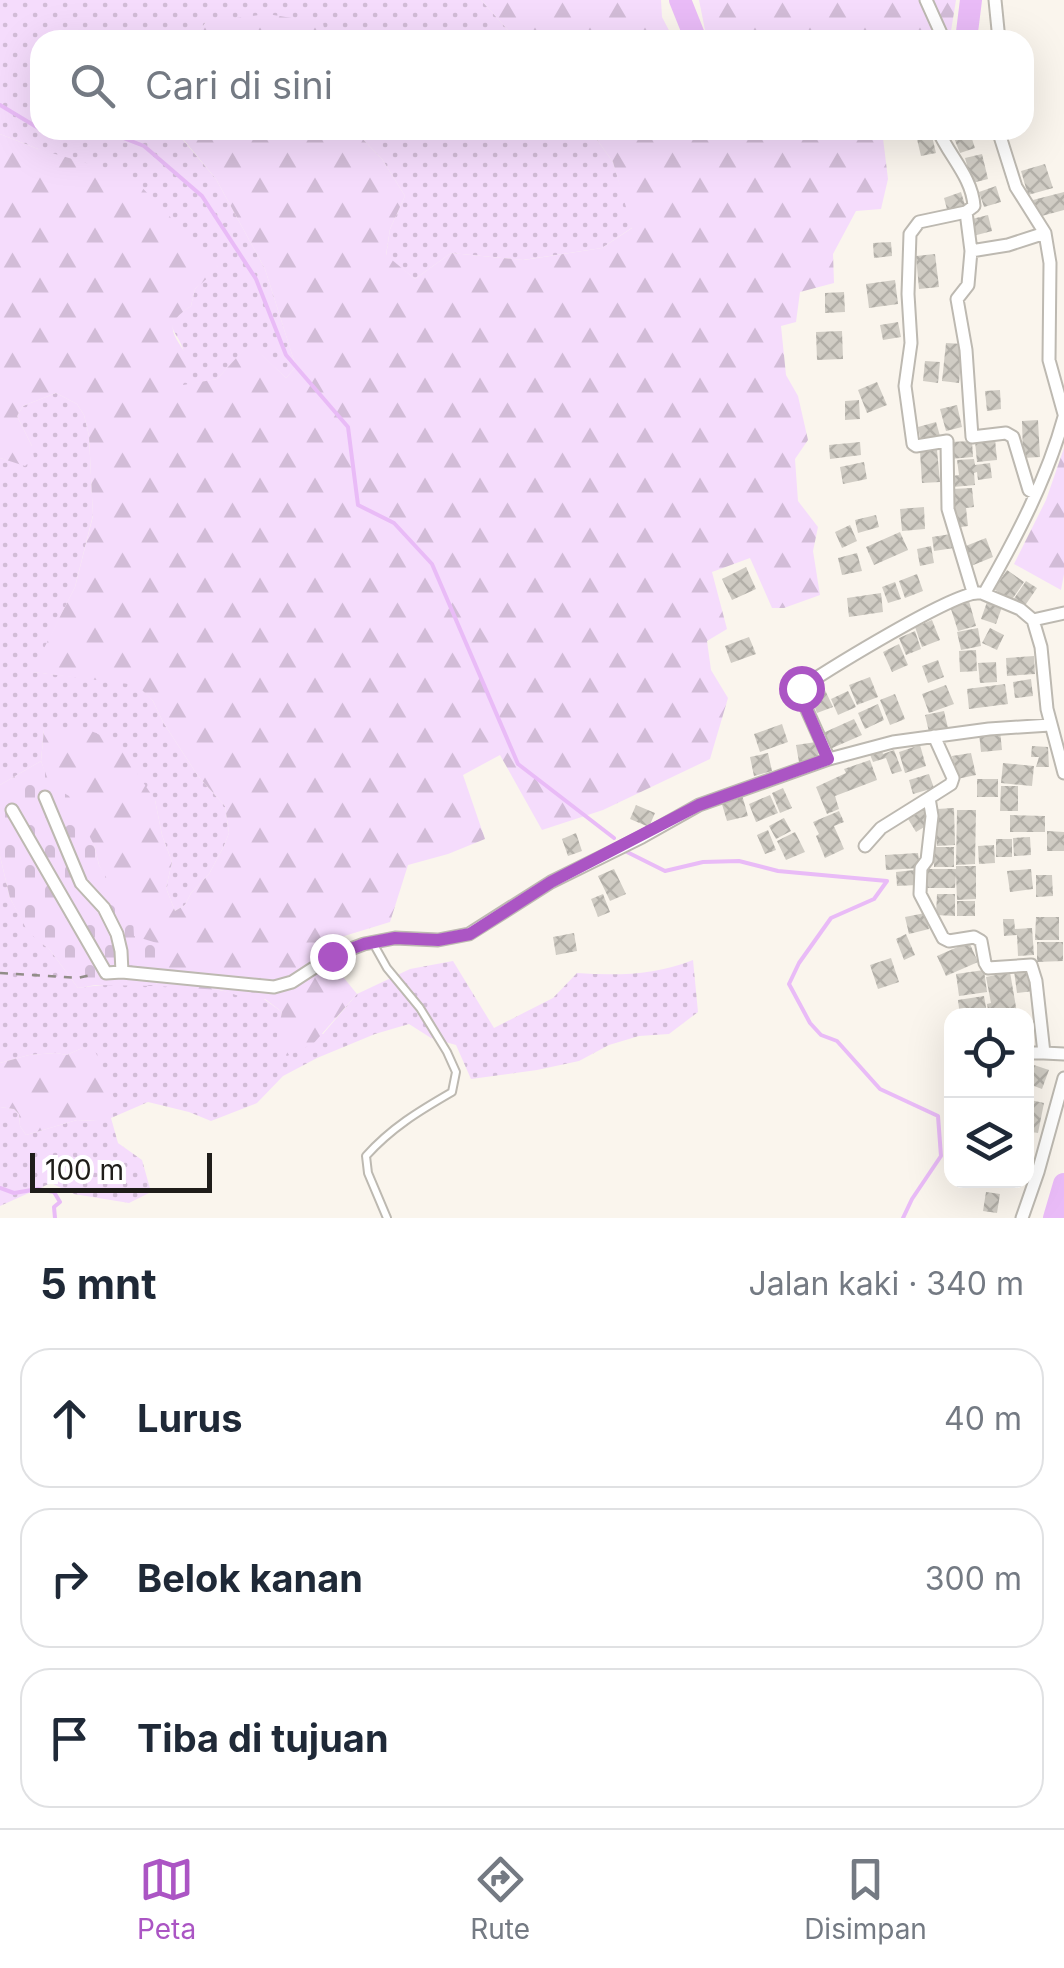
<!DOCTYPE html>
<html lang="id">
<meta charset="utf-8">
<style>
:root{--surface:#fff;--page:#f6f6f7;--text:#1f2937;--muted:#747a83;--line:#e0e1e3;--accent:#ab55c4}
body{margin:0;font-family:Inter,sans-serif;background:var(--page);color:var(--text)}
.controls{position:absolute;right:30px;bottom:30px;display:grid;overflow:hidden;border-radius:20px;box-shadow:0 10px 40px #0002}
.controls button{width:90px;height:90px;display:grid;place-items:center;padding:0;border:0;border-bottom:2px solid var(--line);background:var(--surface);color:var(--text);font:50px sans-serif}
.scale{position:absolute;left:30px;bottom:25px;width:182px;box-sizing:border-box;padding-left:10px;border:5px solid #1f1d1a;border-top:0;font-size:28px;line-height:35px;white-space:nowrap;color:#1f1d1a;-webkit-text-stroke:8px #fff;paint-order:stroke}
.stop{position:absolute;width:30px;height:30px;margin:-22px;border:8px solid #ab55c4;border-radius:50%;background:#fff}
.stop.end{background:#ab55c4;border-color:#fff;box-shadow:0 2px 10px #0008}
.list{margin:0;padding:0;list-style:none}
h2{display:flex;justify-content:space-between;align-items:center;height:130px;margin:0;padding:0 40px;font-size:42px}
h2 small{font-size:32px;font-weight:400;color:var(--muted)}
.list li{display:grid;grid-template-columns:65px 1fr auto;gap:30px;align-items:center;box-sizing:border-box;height:140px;margin:0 20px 20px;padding:0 20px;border:2px solid var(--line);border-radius:30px}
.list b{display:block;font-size:38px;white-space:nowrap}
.list em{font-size:32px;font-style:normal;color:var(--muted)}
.icon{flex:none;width:55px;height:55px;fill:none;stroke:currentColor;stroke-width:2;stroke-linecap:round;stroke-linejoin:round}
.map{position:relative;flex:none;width:1064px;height:1218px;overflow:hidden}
.search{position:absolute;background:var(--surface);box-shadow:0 10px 40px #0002;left:30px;right:30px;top:30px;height:110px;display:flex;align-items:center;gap:25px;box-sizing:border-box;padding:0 35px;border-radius:30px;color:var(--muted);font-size:38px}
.sheet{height:610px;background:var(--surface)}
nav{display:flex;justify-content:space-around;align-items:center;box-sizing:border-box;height:140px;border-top:2px solid var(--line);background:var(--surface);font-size:28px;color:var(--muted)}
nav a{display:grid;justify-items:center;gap:5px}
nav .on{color:var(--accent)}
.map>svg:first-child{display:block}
</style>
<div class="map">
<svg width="1064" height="1218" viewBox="0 0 1064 1218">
<defs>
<pattern id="grass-dots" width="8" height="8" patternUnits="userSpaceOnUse" patternTransform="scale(2.5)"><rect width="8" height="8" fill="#f5dcfc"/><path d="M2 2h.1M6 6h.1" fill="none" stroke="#d2bcd7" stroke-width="1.8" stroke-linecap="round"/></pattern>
<pattern id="forest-firs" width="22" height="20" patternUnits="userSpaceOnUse" patternTransform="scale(2.5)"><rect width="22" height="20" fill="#f5dcfc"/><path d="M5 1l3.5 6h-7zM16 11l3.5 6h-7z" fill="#d2bcd7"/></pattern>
<pattern id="cemetery-stones" width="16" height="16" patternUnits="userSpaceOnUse" patternTransform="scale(2.5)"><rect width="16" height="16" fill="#f5dcfc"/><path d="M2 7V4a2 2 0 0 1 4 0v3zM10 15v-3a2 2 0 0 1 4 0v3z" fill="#d2bcd7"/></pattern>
<pattern id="building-cross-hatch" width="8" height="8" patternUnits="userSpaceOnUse" patternTransform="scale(2.5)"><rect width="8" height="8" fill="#d0ccc4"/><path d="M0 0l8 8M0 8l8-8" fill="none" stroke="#b2afa8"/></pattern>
</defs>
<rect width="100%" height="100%" fill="#faf5ed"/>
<path fill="url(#grass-dots)" d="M0,0H481L517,40H326L322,23L206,22L193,40H40V130H182L183,140L216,179L265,269L296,367L286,378L250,344L217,379L182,386C185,375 187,363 184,353C179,329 157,328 191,306L195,289L218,267L38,149L0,134Z
M354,130H590L613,162L633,227L602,248L523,260L451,253L415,279L386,256L390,229L405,196L382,159Z
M56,393L77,404L84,415L89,436L93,515L75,587L33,672L137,684L153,701L163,722L198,776L225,806L229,833L224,846L209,874L191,893L185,905L175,911L166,888L172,862L162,835L155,800L44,729L41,761L0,785V458L25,465L32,446L17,416L23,406Z
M0,856L10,898L28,931L50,950L78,988C120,981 177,984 219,990C235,993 248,1000 264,999L282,1012L281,1020L323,1034L357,994L410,969L453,961L494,1028L553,998L577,973C617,976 656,975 693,960L698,1012L669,1034L639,1036L609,1045L579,1061L537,1070L471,1079L456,1045L431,1038L409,1024L375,1034L317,1058L283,1076L257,1103L211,1121L189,1112L148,1102L111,1118L118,1143L142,1160L151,1192L129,1203L74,1194L51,1183L0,1206V1107L14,1109L19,1114L20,1126L26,1135L77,1120L97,1121L82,1048L67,1055L56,1053L29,1055L0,1063Z"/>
<path fill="url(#forest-firs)" d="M481,0H661L662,17L674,40H517Z
M699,0H956L951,31L937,40H707Z
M267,14L323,23L326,40H193L206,22Z
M182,130H354L382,159L405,196L390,229L386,255L415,279L451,253L524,260L602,248L632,228L613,162L590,130H882L888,179L881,209L856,211L833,254L834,283L800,292L796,322L781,326L786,375L798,396L808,440L795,459L798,501L818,527L813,551L820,595L784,608H772L750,558L712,572L727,629L707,641L711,670L728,698L710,759L603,810L542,830L500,755L463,775L485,839L448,854L408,865L390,922L341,937L322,951L357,994L313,1044L287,1056L275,1046L282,1012L265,999L251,1000L221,990L156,986L160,970L134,936L99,865L94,845L49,785L41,761L44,729H87L117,743L155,800L162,835L172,862L166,888L175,911L185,905L191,893L209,874L224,846L229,833L225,806L198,776L163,722L153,701L137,685L32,672L75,587L93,516L89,436L84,415L77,404L56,393L23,406L17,416L32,446L34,458L25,466L0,458V134L38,149L131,176L219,268L195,289L191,306C159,327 176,335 190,361L183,385L217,379L250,343L286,378L296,367L265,269L216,179L183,139Z
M1064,448V574L1061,590L1014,564L1046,500Z
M82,1048L91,1049L96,1053L114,1098L111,1110L97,1121L77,1120L26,1135L20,1126L19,1114L14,1109L0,1107V1063L29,1055L56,1053L67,1055Z"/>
<path fill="url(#cemetery-stones)" d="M41,761L50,785L69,796L94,845L99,865L115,893L132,902L134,936L157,943L160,970L156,986L96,985L78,988L50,950L28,932L10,898L0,856V785Z"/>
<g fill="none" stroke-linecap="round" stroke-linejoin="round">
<path stroke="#e9bbf7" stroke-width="4" d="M0,105L40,129
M42,130L52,136L113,134L144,146L202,196L256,279L286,355L348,427L358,505L394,523L432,564L518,764L614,838
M627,852L665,871L703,862L739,861L778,871L887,881L874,899L831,918L799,963L789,984L810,1023L821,1035L837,1041L880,1089L938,1116L941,1156L912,1199L903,1218
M0,1188L14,1193L38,1189L54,1192L60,1202L54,1207L55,1218"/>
<path stroke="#e9bbf7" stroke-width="22" d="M680,0L696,40
M966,40L971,0
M1054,1218L1064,1184"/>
</g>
<path fill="url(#building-cross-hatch)" d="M931,132L936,153L921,156L916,135Z
M970,133L975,148L960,153L954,138Z
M982,154L988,179L972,183L965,158Z
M1045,164L1053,188L1028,195L1021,171Z
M996,186L1001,202L984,207L979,192Z
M961,192L966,208L948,213L944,198Z
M1064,192V210L1038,217L1033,200Z
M988,215L992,231L973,236L968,220Z
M891,242L892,256L874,258L873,243Z
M935,254L939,287L919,289L916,256Z
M895,280L898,304L869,308L866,284Z
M844,292L845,312L825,313V293Z
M898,322L901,337L883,340L880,325Z
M842,331L843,359L817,360L816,332Z
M946,343L963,344L959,383L942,381Z
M925,361L940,362L938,383L923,381Z
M877,382L887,405L867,413L858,390Z
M1000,390L1001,409L987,411L985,391Z
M859,400L860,419L845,420V401Z
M957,405L962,427L946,431L940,409Z
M1038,420L1040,457L1023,458L1022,421Z
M936,422L940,436L921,441L918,427Z
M995,439L997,460L977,462L975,441Z
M972,441L973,457L950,459L949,442Z
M860,442L861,455L830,459L829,445Z
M937,450L940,482L922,483L920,452Z
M974,459L975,465L990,463L992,478L978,480L977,472L974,473L975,485L953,487L952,476L959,475L957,460Z
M864,462L867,479L843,484L840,467Z
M972,488L974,507L966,508L968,526L954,528L952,489Z
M924,507L925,529L902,531L900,509Z
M876,515L879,527L858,533L855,520Z
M850,525L857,541L842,548L835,532Z
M900,532L908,550L874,565L866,547Z
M951,534L954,548L934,551L932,537Z
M986,538L993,557L971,566L963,547Z
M931,546L934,563L920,566L917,549Z
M857,553L862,571L842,575L838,558Z
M746,567L756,589L732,600L722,579Z
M1007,570L1024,582L1011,601L994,589Z
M917,574L923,591L905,598L899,581Z
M1026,581L1037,588L1024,607L1013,600Z
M895,582L901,599L888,603L882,587Z
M881,593L883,612L849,617L847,598Z
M969,601L976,626L958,631L950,606Z
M987,602L1002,607L996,624L981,619Z
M932,620L940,640L922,647L915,627Z
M978,628L981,646L961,650L957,632Z
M990,628L1004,635L997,650L982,643Z
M915,631L921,649L906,655L899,638Z
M749,637L756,654L731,663L725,646Z
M899,644L908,665L892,672L883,652Z
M976,650L977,671L960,672L959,651Z
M1034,656L1035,674L1007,676L1006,658Z
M938,660L944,677L928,683L922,666Z
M996,662L997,682L980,683L978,663Z
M870,677L878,697L857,705L849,685Z
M1031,679L1033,696L1015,698L1013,682Z
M1005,684L1008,704L969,709L967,689Z
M946,685L954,704L929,713L922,694Z
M825,690L833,707L817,713L810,696Z
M848,691L856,707L838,715L831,699Z
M895,694L905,719L890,725L880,700Z
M878,704L884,720L865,729L858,713Z
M944,711L948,728L929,732L925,715Z
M854,719L862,735L830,749L823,733Z
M782,724L788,742L760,752L754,734Z
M1000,731L1002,750L981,752L979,733Z
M816,742L819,759L799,762L796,745Z
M920,745L926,766L905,773L899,752Z
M1032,746L1048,747L1049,767H1036L1039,757H1031Z
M881,748L883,754L894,750L902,771L892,774L886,758L873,762L869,752Z
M768,753L772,771L754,776L750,757Z
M971,753L976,775L957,779L952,756Z
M870,760L877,780L835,796L839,809L827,814L816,787L846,773L844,769Z
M1003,763L1034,766L1032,786L1001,783Z
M929,774L934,788L913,794L909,780Z
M977,779H998V797H977Z
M1001,786H1018V811H1000Z
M783,788L792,808L780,813L772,793Z
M742,795L748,816L727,821L721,801Z
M770,795L778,813L756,822L749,804Z
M636,805L655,813L649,827L630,819Z
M920,805L931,823L916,832L905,814Z
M954,808L955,845L937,846V809Z
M957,810H976L975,864L956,865Z
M839,811L844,822L834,826L844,849L825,858L816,836L819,834L813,822Z
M1010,815L1045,816V832H1010Z
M784,818L791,831L776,839L769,826Z
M768,830L776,850L765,854L757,835Z
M1047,831L1064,832V851H1047Z
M795,832L805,852L786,860L777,841Z
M576,833L582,851L568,856L562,839Z
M1030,837L1031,855L1014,856L1013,838Z
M996,839H1012V857H996Z
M994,845L995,863L979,864L978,846Z
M934,847H954V867H934Z
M918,853L920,868L886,870L885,855Z
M956,866H976V899L957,900L956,874L955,888H923V869H956Z
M614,869L626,894L610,901L598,876Z
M1031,869L1033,889L1010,892L1007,871Z
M914,870L916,885L897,886L896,872Z
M1036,875H1052L1053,896L1036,897Z
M603,894L610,912L598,917L591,899Z
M937,894H955V916L936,915Z
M957,901H975V916H957Z
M925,913L929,929L909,934L905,917Z
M1036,917H1059V940H1035Z
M1003,919H1014L1015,929L1032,928L1034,955L1018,956L1017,935L1004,936Z
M574,933L577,951L556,955L553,937Z
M906,934L915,955L904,960L896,939Z
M969,942L978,962L946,976L937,956Z
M1037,942H1063V961L1037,962Z
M891,958L899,982L878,989L870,965Z
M1031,968L1034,991L1017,993L1014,971Z
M984,970L987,992L959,996L956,974Z
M1010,972L1017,1013L989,1016L987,1004L991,1003L986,977Z
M984,996L987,1013L960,1016L958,1000Z
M1031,1064L1049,1070L1042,1089L1026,1083Z
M1026,1099L1044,1103L1038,1133L1026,1131Z
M986,1192L1000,1194L997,1213L983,1211Z"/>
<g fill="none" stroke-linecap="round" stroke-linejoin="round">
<defs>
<path id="lane" d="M373,943L387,968L420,1008L447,1052L456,1072L452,1092C419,1111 391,1128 366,1156L368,1173L387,1218"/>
<path id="street" d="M926,0L944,40
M995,0L999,40
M938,130C949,156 972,177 974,206L966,212L919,222L910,234L908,294L911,343L905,386L913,444L916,446L947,441L948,509L973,592
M998,130L1016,187L1045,233L1050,263L1049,360L1064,414
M966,212L971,251L1008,245L1045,233
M971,251L968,285L957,299L966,350L972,437L1006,433L1013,437L1029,490L1035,493
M1064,417C1047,479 1016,538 984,594L1020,609L1033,620L1041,647L1047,709L1064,773
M1033,620L1064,613
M934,736L953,778L951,784L929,798L932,816L927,860L921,868L920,894L943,938L949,941L974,937L981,941L985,963L988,968L1031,965L1036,981L1044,1053L1064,1054
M829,759L802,699L801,688C828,670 955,591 979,593
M45,797L81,883L104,908L117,934L121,951L122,972
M12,810L106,973L122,972L274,987L292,982L332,956L364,944L395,938L438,940L469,934L551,882L642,837L699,805L829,759L893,742L989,729L1050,725
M865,846L881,828L929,798
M1026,1053H1044
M1022,1218L1038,1172L1064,1078"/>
</defs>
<use href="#lane" stroke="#bdb9b1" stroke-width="10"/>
<use href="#street" stroke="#bdb9b1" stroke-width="15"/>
<path stroke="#918d88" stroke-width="2.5" stroke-dasharray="8 8" stroke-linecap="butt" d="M0,973L78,978L95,974"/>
<use href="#lane" stroke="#fff" stroke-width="6"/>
<use href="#street" stroke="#fff" stroke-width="11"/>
</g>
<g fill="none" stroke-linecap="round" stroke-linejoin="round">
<path stroke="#ab55c4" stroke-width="12" d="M332,956L364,944L395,938L438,940L470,934L551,882L699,805L828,759L802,699L801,688"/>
</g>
</svg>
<div class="controls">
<button><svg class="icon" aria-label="locate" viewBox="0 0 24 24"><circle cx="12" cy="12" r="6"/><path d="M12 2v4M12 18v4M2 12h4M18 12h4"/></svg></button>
<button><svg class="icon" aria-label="layers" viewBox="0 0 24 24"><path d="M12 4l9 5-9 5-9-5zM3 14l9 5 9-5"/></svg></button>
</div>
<div class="scale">100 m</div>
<div class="stop" style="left:801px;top:688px"></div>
<div class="stop end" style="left:332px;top:956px"></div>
<div class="search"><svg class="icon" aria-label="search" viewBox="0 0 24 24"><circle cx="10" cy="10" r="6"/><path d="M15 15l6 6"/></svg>Cari di sini</div>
</div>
<section class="sheet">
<h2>5 mnt<small>Jalan kaki · 340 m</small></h2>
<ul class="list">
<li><svg class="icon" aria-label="ahead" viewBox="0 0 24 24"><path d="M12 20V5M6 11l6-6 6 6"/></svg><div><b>Lurus</b></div><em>40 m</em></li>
<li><svg class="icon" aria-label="right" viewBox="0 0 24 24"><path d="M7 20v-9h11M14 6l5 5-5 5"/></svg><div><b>Belok kanan</b></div><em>300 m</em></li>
<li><svg class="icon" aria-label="arrive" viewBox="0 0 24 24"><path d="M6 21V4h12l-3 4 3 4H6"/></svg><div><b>Tiba di tujuan</b></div></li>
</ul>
</section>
<nav>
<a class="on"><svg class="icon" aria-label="map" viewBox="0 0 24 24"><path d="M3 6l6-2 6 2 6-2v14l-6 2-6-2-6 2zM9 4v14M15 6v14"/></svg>Peta</a>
<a><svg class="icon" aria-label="directions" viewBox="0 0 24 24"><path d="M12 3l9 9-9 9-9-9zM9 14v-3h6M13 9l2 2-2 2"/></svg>Rute</a>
<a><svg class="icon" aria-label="saved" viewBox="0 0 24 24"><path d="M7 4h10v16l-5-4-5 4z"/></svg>Disimpan</a>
</nav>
